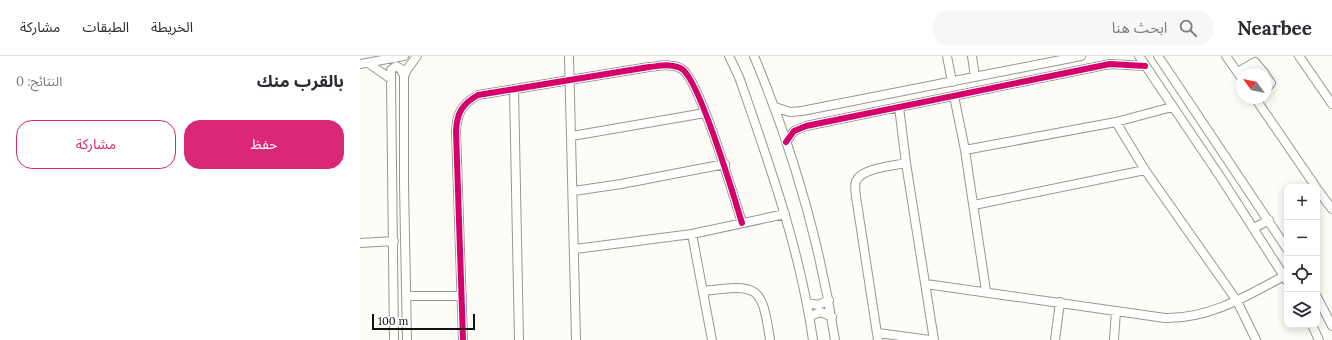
<!DOCTYPE html>
<html lang="ar">
<meta charset="utf-8">
<style>
:root{--surface:#fff;--page:#f7f7f7;--text:#2b2b33;--muted:#7c7c81;--line:#e1e1e2;--accent:#db2777}
body{margin:0;font-family:Lora,"Noto Sans Arabic",serif;background:var(--page);color:var(--text);direction:rtl}
.controls{position:absolute;right:12px;bottom:12px;display:grid;overflow:hidden;border-radius:8px;box-shadow:0 2px 10px #0003}
.controls button{width:36px;height:36px;display:grid;place-items:center;padding:0;border:0;border-bottom:1px solid var(--line);background:var(--surface);color:var(--text);font:20px sans-serif}
.compass{position:absolute;left:876px;top:12px;width:36px;height:36px;border-radius:50%;background:var(--surface);box-shadow:0 2px 10px #0003;rotate:302deg}
.scale{position:absolute;left:12px;bottom:10px;width:103px;box-sizing:border-box;padding-left:4px;border:2px solid #111;border-top:0;font-size:11px;line-height:14px;white-space:nowrap;color:#111;-webkit-text-stroke:3px #fff;paint-order:stroke}
.list{margin:0;padding:0;list-style:none}
h2{display:flex;justify-content:space-between;align-items:center;height:52px;margin:0;padding:0 16px;font-size:17px}
h2 small{font-size:13px;font-weight:400;color:var(--muted)}
.actions{display:flex;gap:8px;padding:12px 16px}
.actions a{flex:1;padding:9px 0;border:1px solid var(--accent);border-radius:16px;text-align:center;font-size:14px;color:var(--accent)}
.actions .main{background:var(--accent);color:#fff}
.icon{flex:none;width:22px;height:22px;fill:none;stroke:currentColor;stroke-width:2;stroke-linecap:round;stroke-linejoin:round}
.map{position:relative;flex:none;width:972px;height:284px;overflow:hidden;direction:ltr}
header{display:flex;align-items:center;gap:24px;box-sizing:border-box;height:56px;padding:0 20px;background:var(--surface);border-bottom:1px solid var(--line)}
header strong{font-size:19px}
nav{display:flex;gap:22px;margin-inline-start:auto;font-size:14px}
.search{width:280px;height:36px;background:var(--page);display:flex;align-items:center;gap:10px;box-sizing:border-box;padding:0 14px;border-radius:16px;color:var(--muted);font-size:15px}
main{display:flex}
aside{flex:1;background:var(--surface)}
.map>svg:first-child{display:block}
</style>
<header>
<strong>Nearbee</strong>
<div class="search"><svg class="icon" aria-label="search" viewBox="0 0 24 24"><circle cx="10" cy="10" r="6"/><path d="M15 15l6 6"/></svg>ابحث هنا</div>
<nav><a>الخريطة</a><a>الطبقات</a><a>مشاركة</a></nav>
</header>
<main>
<div class="map">
<svg width="972" height="284" viewBox="0 0 972 284">
<rect width="100%" height="100%" fill="#fdfcf7"/>
<g fill="none" stroke-linecap="round" stroke-linejoin="round">
<defs>
<path id="minor" d="M209,0L216,284
M369,0L379,21C409,107 440,193 453,284
M394,0C432,91 460,187 475,284
M587,0L592,26
M612,0L615,21
M779,0L863,125L927,225
M798,0L927,193
M866,0L882,23
M939,0L972,48
M8,7L31,23L34,284
M0,8L44,0
M878,16L895,6L905,18
M906,20L911,27L906,33
M31,23V14L36,10L41,13L44,20
M154,33L159,284
M594,40L605,94L626,235
M895,42L956,131
M415,51L430,56L442,55L721,0
M539,51L546,107L574,284
M756,66L785,114L877,245L896,284
M212,80L345,57
M426,86L434,75L446,70L750,8L785,10
M605,94L756,66L812,51
M957,133L972,153
M214,135L261,128L365,108
M614,149L785,114
M894,172L909,164
M332,178L352,284
M0,187L34,185
M215,193L332,178L425,158
M566,228L805,262C849,263 887,240 924,220
M344,235C398,228 402,229 410,284
M46,240H102
M957,241L972,270
M447,247L458,249L469,244
M450,260L461,256L472,261
M952,269L959,284
M518,277L570,284
M47,284L44,128V20L48,12L57,0
M103,284L96,75C97,57 102,48 118,39L289,11C300,10 313,7 322,13C340,25 374,141 382,167
M518,284L497,147C496,141 494,131 496,125C502,112 533,110 546,107
M695,284L700,246
M754,284L756,255"/>
</defs>
<use href="#minor" stroke="#979795" stroke-width="10"/>
<use href="#minor" stroke="#fffffe" stroke-width="8"/>
<defs>
<path id="cycleway" d="M426,86L434,75L446,70L750,8L785,10
M103,284L96,75C97,57 102,48 118,39L289,11C300,10 313,7 322,13C340,25 374,141 382,167"/>
</defs>
<use href="#cycleway" stroke="#fff" stroke-width="8"/>
<use href="#cycleway" stroke="#d6006c" stroke-width="6"/>
</g>
</svg>
<div class="controls">
<button>+</button>
<button>−</button>
<button><svg class="icon" aria-label="locate" viewBox="0 0 24 24"><circle cx="12" cy="12" r="6"/><path d="M12 2v4M12 18v4M2 12h4M18 12h4"/></svg></button>
<button><svg class="icon" aria-label="layers" viewBox="0 0 24 24"><path d="M12 4l9 5-9 5-9-5zM3 14l9 5 9-5"/></svg></button>
</div>
<svg class="compass" viewBox="-18 -18 36 36"><path d="M0-13l5 13h-10z" fill="#e53935"/><path d="M0 13l5-13h-10z" fill="#7c7c81"/></svg>
<div class="scale">100 m</div>
</div>
<aside>
<h2>بالقرب منك<small>النتائج: 0</small></h2>
<ul class="list">
</ul>
<div class="actions"><a class="main">حفظ</a><a>مشاركة</a></div>
</aside>
</main>
